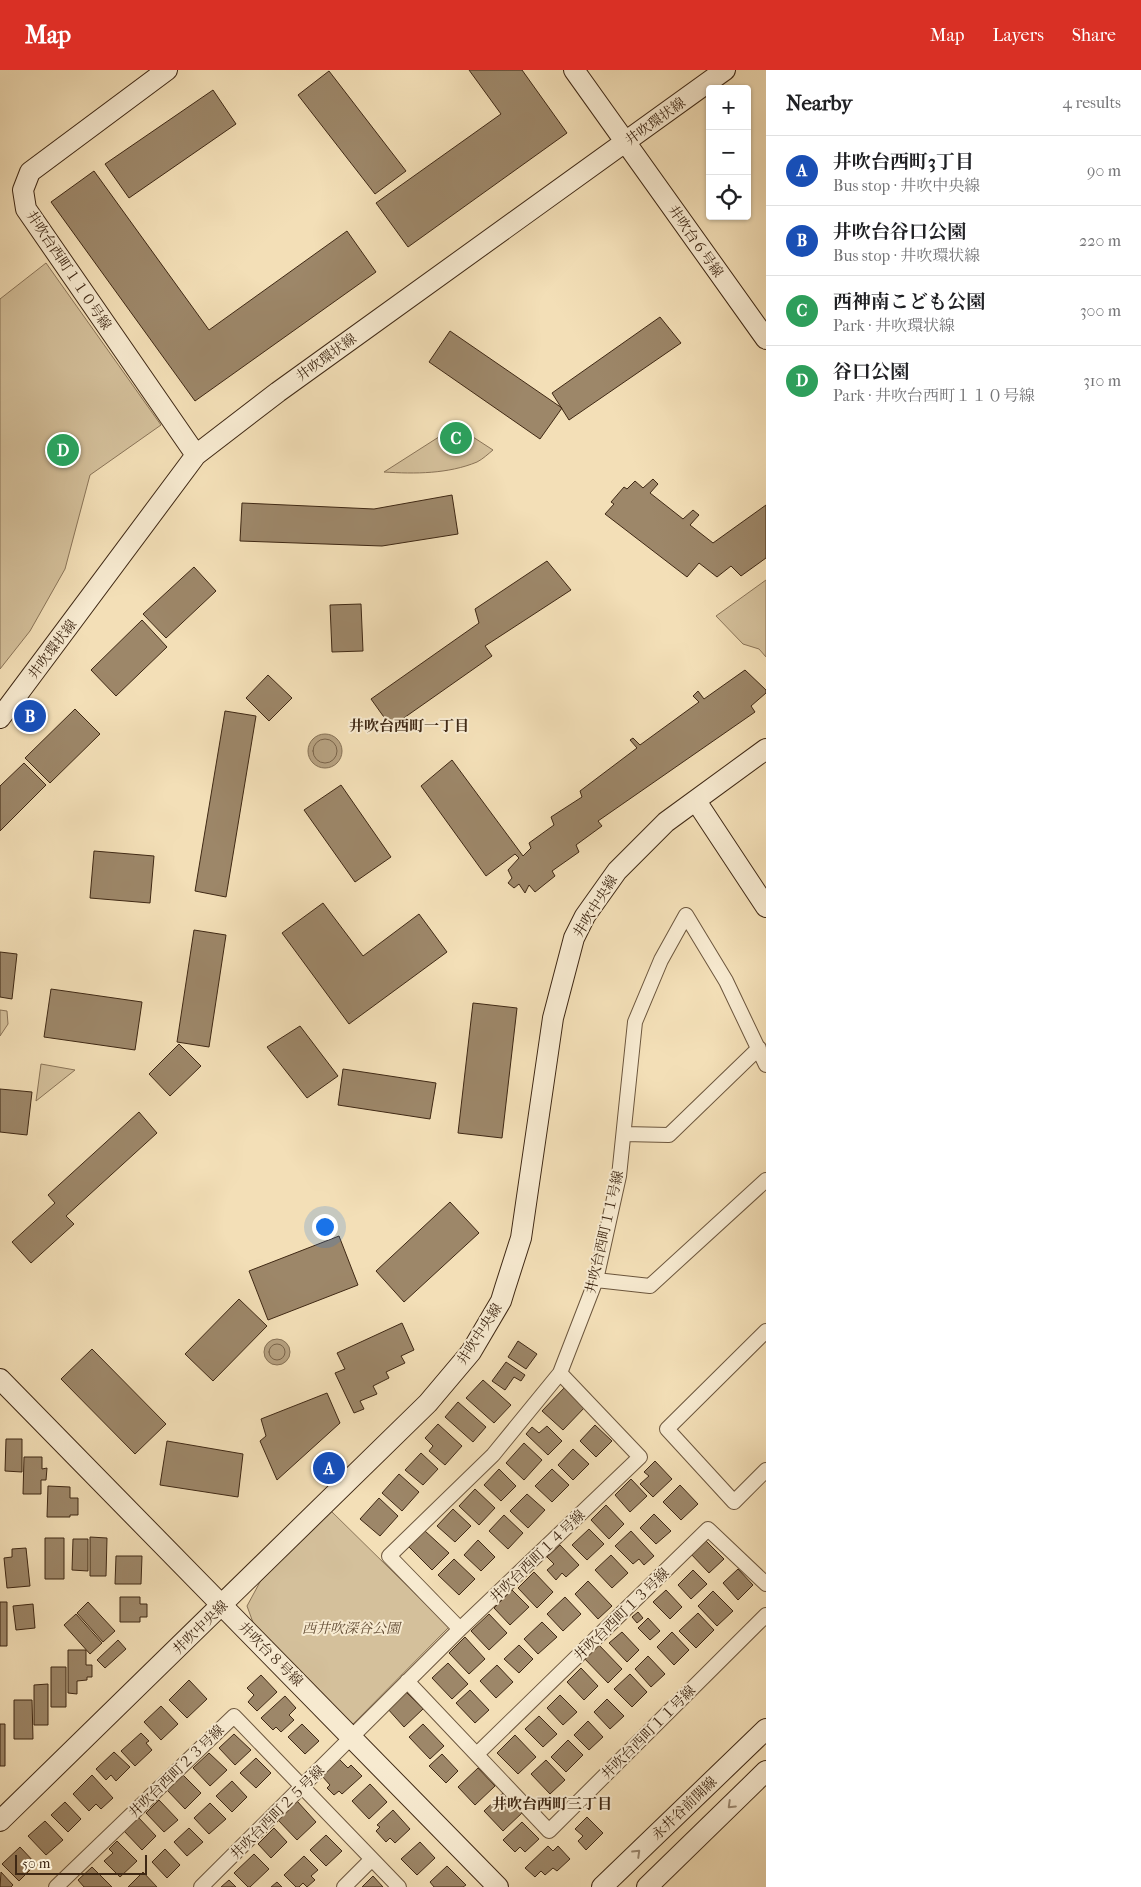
<!DOCTYPE html>
<meta charset="utf-8">
<style>
:root{--surface:#fff;--page:#f2f2f2;--text:#202124;--muted:#757577;--line:#e0e0e0;--accent:#d93025}
body{margin:0;font-family:"IM FELL French Canon","Noto Serif JP",serif;background:var(--page);color:var(--text)}
.controls{position:absolute;right:15px;top:15px;display:grid;overflow:hidden;border-radius:5px;box-shadow:0 1px 4px #0004}
.controls button{width:45px;height:45px;display:grid;place-items:center;padding:0;border:0;border-bottom:1px solid var(--line);background:var(--surface);color:var(--text);font:25px sans-serif}
.scale{position:absolute;left:15px;bottom:12px;width:132px;box-sizing:border-box;padding-left:5px;border:2px solid #3f2814;border-top:0;font-size:14px;line-height:18px;white-space:nowrap;color:#3f2814;-webkit-text-stroke:4px #f7ead0;paint-order:stroke}
.you{position:absolute;left:324px;top:1156px;width:18px;height:18px;margin:-12px;border:4px solid #fff;border-radius:50%;background:#1a73e8;box-shadow:0 0 0 8px #1a73e833}
.badge{display:grid;place-items:center;width:32px;height:32px;border-radius:50%;background:var(--accent);color:#fff;font-size:16px;font-weight:700}
.pin{position:absolute;translate:-50% -50%;border:2px solid #fff;box-shadow:0 1px 5px #0006}
.list{margin:0;padding:0;list-style:none}
h2{display:flex;justify-content:space-between;align-items:center;height:65px;margin:0;padding:0 20px;font-size:21px}
h2 small{font-size:16px;font-weight:400;color:var(--muted)}
.list li{display:grid;grid-template-columns:32px 1fr auto;gap:15px;align-items:center;box-sizing:border-box;height:70px;padding:0 20px;border-top:1px solid var(--line)}
.list b{display:block;font-size:19px;white-space:nowrap}
.list p{margin:0;font-size:16px;white-space:nowrap;color:var(--muted)}
.list em{font-size:16px;font-style:normal;color:var(--muted)}
.icon{flex:none;width:28px;height:28px;fill:none;stroke:currentColor;stroke-width:2;stroke-linecap:round;stroke-linejoin:round}
.map{position:relative;flex:none;width:766px;height:1817px;overflow:hidden}
header{display:flex;align-items:center;gap:30px;box-sizing:border-box;height:70px;padding:0 25px;background:var(--accent);color:#fff}
header strong{font-size:24px}
nav{display:flex;gap:28px;margin-inline-start:auto;font-size:18px}
main{display:flex}
aside{flex:1;background:var(--surface)}
.map>svg:first-child{display:block}
</style>
<header>
<strong>Map</strong>
<nav><a>Map</a><a>Layers</a><a>Share</a></nav>
</header>
<main>
<div class="map">
<svg width="766" height="1817" viewBox="0 0 766 1817">
<rect width="100%" height="100%" fill="#f3dfb7"/>
<filter id="stains"><feTurbulence type="fractalNoise" baseFrequency=".004" numOctaves="4"/><feColorMatrix values="0 0 0 0 .2 0 0 0 0 .09 0 0 0 0 .02 0 0 0 .5 -.17"/></filter>
<radialGradient id="worn" r=".72"><stop offset=".6" stop-color="#630" stop-opacity="0"/><stop offset="1" stop-color="#630" stop-opacity=".3"/></radialGradient>
<path fill="#d4c09b" stroke="#8a7458" d="M46,193L161,355L90,405L65,499L30,561L0,599V229Z
M456,356L493,380C488,384 483,389 477,392C448,404 415,404 384,402Z
M766,510V587L759,579L743,574L716,546Z
M0,940L7,941L8,954L0,966Z
M41,994L75,1000L36,1031Z
M330,1440L449,1557L352,1655L255,1558L247,1536L260,1512Z"/>
<path fill="#b6a180" stroke="#867155" d="M308 681a17 17 0 1 1 34 0a17 17 0 1 1-34 0Z
M264 1282a13 13 0 1 1 26 0a13 13 0 1 1-26 0Z"/>
<g fill="none" stroke-linecap="round" stroke-linejoin="round">
<path stroke="#7a644a" stroke-width="1" d="M313 681a12 12 0 1 1 24 0a12 12 0 1 1-24 0Z
M269 1282a8 8 0 1 1 16 0a8 8 0 1 1-16 0Z"/>
</g>
<path fill="#9d8769" stroke="#3f2814" d="M469,0H522L567,63L408,177L376,133L501,44Z
M329,1L406,101L375,124L298,25Z
M213,20L236,54L129,128L105,94Z
M94,101L209,260L347,161L376,202L195,331L51,132Z
M660,247L681,273L569,350L552,323Z
M450,261L562,338L540,369L429,292Z
M653,409L658,414L650,423L683,449L693,440L699,445L690,455L713,473L766,435V488L741,506L731,496L717,507L699,493L687,507L605,444L614,434L611,432L624,417L627,419L635,411L643,418Z
M452,425L458,464L382,476L240,471L242,433L374,439Z
M547,491L571,520L485,576L492,586L391,657L371,629L479,553L475,539Z
M194,497L216,521L166,568L143,544Z
M361,534L363,581L332,582L330,535Z
M142,550L167,577L116,626L91,600Z
M745,600L766,620V623L751,636L755,642L598,751L602,756L576,775L579,782L552,801L555,806L535,822L529,815L525,823L519,814L514,818L508,813L512,808L508,800L519,788L515,784L486,806L421,716L452,690L523,786L531,778L529,773L554,755L551,747L582,727L580,721L637,678L630,670L633,668L640,675L699,632L693,626L698,621L704,629Z
M268,605L292,628L269,651L246,628Z
M75,639L100,664L50,713L25,688Z
M225,641L256,646L226,827L195,821Z
M24,693L46,715L0,761V716Z
M341,715L391,787L355,812L304,740Z
M94,781L154,786L150,833L90,828Z
M323,833L363,886L419,844L447,882L349,954L282,863Z
M194,860L226,865L209,977L177,972Z
M0,882L17,884L12,929L0,927Z
M51,919L142,932L135,980L44,967Z
M473,933L517,938L502,1068L458,1063Z
M300,956L338,1006L307,1028L267,977Z
M179,974L201,996L170,1026L149,1004Z
M343,999L436,1013L430,1049L338,1035Z
M0,1019L32,1022L27,1065L0,1062Z
M139,1042L157,1063L66,1146L74,1154L31,1193L12,1172L55,1133L48,1125Z
M450,1132L479,1163L404,1232L376,1201Z
M339,1166L358,1215L268,1250L249,1201Z
M239,1229L267,1256L213,1311L185,1284Z
M402,1253L414,1280L401,1286L405,1293L386,1302L389,1308L373,1316L377,1324L360,1331L364,1339L354,1343L335,1303L345,1299L337,1283Z
M518,1271L537,1284L526,1299L508,1287Z
M92,1279L166,1354L135,1384L61,1309Z
M506,1292L525,1305L521,1311L514,1307L505,1320L492,1311Z
M483,1310L511,1335L494,1353L466,1328Z
M566,1316L586,1336L563,1360L542,1341Z
M327,1323L340,1353L277,1410L260,1371L266,1366L261,1349Z
M458,1332L486,1357L473,1372L445,1347Z
M438,1354L462,1376L445,1395L429,1381L433,1376L425,1368Z
M595,1355L612,1371L596,1387L580,1371Z
M547,1356L562,1371L548,1385L526,1364L532,1357L539,1363Z
M6,1369H22V1402L5,1401Z
M167,1371L243,1384L238,1427L160,1415Z
M524,1373L542,1390L524,1410L506,1393Z
M573,1379L589,1394L573,1410L558,1395Z
M421,1383L438,1399L423,1415L405,1400Z
M24,1387H42V1399L47,1398L46,1410H41V1424H23Z
M655,1391L672,1409L653,1427L640,1414L649,1406L644,1402Z
M499,1399L516,1416L501,1431L484,1415Z
M552,1399L569,1415L552,1432L535,1416Z
M399,1404L419,1422L402,1441L382,1423Z
M631,1409L647,1426L630,1442L615,1425Z
M680,1415L698,1434L681,1450L663,1432Z
M48,1416L70,1417V1428H78V1445H70V1447H47Z
M475,1419L495,1438L479,1455L459,1436Z
M527,1424L545,1440L528,1458L510,1441Z
M379,1428L398,1446L380,1466L360,1449Z
M606,1435L624,1454L609,1469L591,1450Z
M453,1439L471,1456L455,1472L437,1456Z
M654,1444L671,1461L656,1474L640,1458Z
M504,1445L523,1463L508,1479L489,1461Z
M589,1459L604,1474L587,1490L572,1475Z
M425,1461L449,1483L432,1500L409,1477Z
M631,1461L654,1486L644,1495L639,1489L633,1494L615,1476Z
M90,1467L107,1468L106,1506H90Z
M45,1468H64V1509H45Z
M73,1469H88V1501L72,1500Z
M478,1470L495,1487L481,1501L464,1485Z
M705,1470L724,1489L709,1503L690,1483Z
M560,1475L579,1495L566,1507L562,1503L556,1510L547,1500L554,1494L547,1487Z
M26,1478L30,1516L7,1518L4,1488L12,1487V1479Z
M611,1485L628,1503L612,1518L595,1500Z
M116,1486H142L141,1514H115Z
M454,1489L475,1509L459,1525L438,1505Z
M738,1499L753,1515L738,1530L723,1513Z
M693,1500L707,1514L691,1529L678,1515Z
M534,1502L553,1522L537,1538L518,1518Z
M588,1511L612,1536L598,1549L575,1524Z
M512,1520L529,1537L510,1555L494,1538Z
M666,1520L682,1537L670,1549L653,1532Z
M713,1521L733,1541L717,1556L698,1536Z
M120,1527H140V1534H147V1547H140V1552H120Z
M565,1527L581,1544L563,1561L547,1544Z
M0,1532H7V1576H0Z
M88,1532L115,1561L103,1572L77,1543Z
M33,1534L35,1558L16,1560L13,1536Z
M638,1542L643,1548L637,1553L632,1547Z
M698,1543L714,1560L696,1578L679,1561Z
M76,1544L102,1573L90,1584L64,1555Z
M489,1544L507,1563L489,1580L471,1561Z
M648,1548L660,1561L650,1570L638,1558Z
M542,1552L557,1567L538,1584L524,1569Z
M622,1562L639,1580L627,1592L609,1573Z
M672,1562L689,1580L674,1595L657,1577Z
M465,1567L485,1589L469,1604L449,1583Z
M118,1570L126,1579L105,1598L97,1590Z
M597,1573L622,1599L608,1613L583,1587Z
M519,1575L533,1589L519,1603L504,1589Z
M68,1580H86V1595H92V1607H87V1610L77,1611V1624L68,1623Z
M648,1586L665,1604L651,1617L635,1599Z
M448,1593L468,1614L452,1629L432,1608Z
M497,1595L513,1612L496,1628L480,1611Z
M51,1597H66V1637H51Z
M581,1598L598,1616L584,1630L567,1612Z
M630,1604L647,1622L632,1637L614,1619Z
M261,1605L277,1622L257,1641L248,1632L254,1625L247,1618Z
M189,1610L207,1629L187,1648L169,1630Z
M48,1614V1655H34V1615Z
M470,1620L489,1640L475,1653L456,1633Z
M405,1621L423,1639L404,1657L387,1638Z
M560,1625L577,1642L563,1655L547,1638Z
M285,1626L296,1638L289,1645L294,1650L281,1662L276,1657L273,1660L261,1648Z
M607,1629L624,1646L610,1659L594,1642Z
M14,1630H32L33,1669H14Z
M161,1636L178,1654L161,1670L144,1652Z
M539,1646L557,1664L543,1677L525,1659Z
M588,1651L603,1667L589,1680L574,1665Z
M0,1654H5V1696H0Z
M302,1654L319,1671L305,1684L288,1667Z
M423,1654L444,1676L430,1689L409,1667Z
M141,1663L149,1671L146,1673L152,1680L135,1696L121,1681Z
M234,1664L251,1680L235,1695L219,1678Z
M515,1665L536,1687L518,1704L497,1683Z
M568,1670L583,1685L566,1702L551,1687Z
M114,1682L130,1697L116,1711L111,1705L106,1710L96,1699Z
M209,1683L227,1700L210,1716L193,1698Z
M442,1684L458,1701L446,1713L429,1696Z
M256,1688L271,1703L256,1718L240,1703Z
M339,1689L348,1698L351,1695L362,1706L342,1724L339,1721L334,1725L327,1718L330,1715L322,1706Z
M546,1690L565,1710L550,1724L531,1704Z
M478,1698L495,1716L475,1735L458,1717Z
M92,1705L113,1728L101,1739L96,1734L89,1741L73,1724Z
M183,1705L201,1723L185,1739L167,1720Z
M232,1711L247,1727L232,1742L216,1726Z
M370,1714L387,1732L369,1749L352,1731Z
M504,1722L523,1742L503,1761L484,1741Z
M159,1730L178,1750L164,1762L146,1743Z
M297,1731L316,1752L297,1770L278,1750Z
M65,1732L81,1749L68,1762L51,1745Z
M210,1733L226,1749L209,1764L194,1748Z
M393,1740L410,1759L395,1773L390,1768L386,1772L376,1761L380,1757L377,1755Z
M138,1747L156,1766L142,1780L124,1761Z
M587,1747L603,1763L586,1780L578,1771L583,1766L575,1759Z
M45,1751L63,1770L46,1785L28,1766Z
M522,1752L539,1769L525,1782L520,1777L515,1782L503,1770Z
M189,1758L203,1772L187,1786L174,1772Z
M274,1758L287,1772L271,1788L258,1774Z
M326,1765L342,1781L326,1796L310,1780Z
M117,1771L137,1791L120,1807L104,1791L113,1783L109,1779Z
M420,1772L435,1788L417,1805L401,1789Z
M548,1776L553,1781L558,1776L570,1789L557,1801L553,1798L545,1805L541,1801L535,1807L525,1798Z
M20,1777L36,1794L19,1811L2,1794Z
M165,1779L180,1795L167,1808L152,1792Z
M254,1784L269,1799L250,1817H248L234,1803Z
M304,1786L318,1800L311,1806L315,1810L307,1817L303,1813L299,1817H296L284,1805Z
M447,1796L466,1815L463,1817H434L430,1812Z
M92,1797L112,1817H84L78,1810Z
M1,1802L13,1815L11,1817H0Z
M143,1802L157,1817H128Z
M373,1806L383,1817H362Z
M229,1810L236,1817H221Z
M277,1812L282,1817H271Z"/>
<g fill="none" stroke-linecap="round" stroke-linejoin="round">
<defs>
<path id="street" d="M624,1064L669,1065L759,978
M596,1210L650,1216L766,1110
M766,1261L667,1359L734,1432L766,1400
M460,1559L389,1486L493,1385L560,1303L596,1210L619,1106L635,952L661,890L686,845L726,911L766,995
M407,1611L549,1761L766,1545
M477,1684L708,1459L766,1514
M56,1817L234,1646L399,1817
M201,1817L460,1559L640,1387L560,1303
M344,1817L371,1790"/>
<path id="secondary" d="M167,0L30,102L23,120L26,139L196,385
M574,0L766,269
M0,648L196,385L278,322L725,0
M696,731L766,837
M0,1309L498,1817
M0,1751L428,1333L471,1282L501,1231L505,1218L521,1168L553,948L574,868L585,846L617,801L666,752L766,679
M602,1817L766,1659
M647,1817L766,1701"/>
</defs>
<use href="#street" stroke="#6c563d" stroke-width="16"/>
<use href="#secondary" stroke="#3f2814" stroke-width="22"/>
<use href="#street" stroke="#f7ead0" stroke-width="14"/>
<use href="#secondary" stroke="#f7ead0" stroke-width="20"/>
</g>
<defs><path id="oneway-chevron" d="M-2-3.5L2.5 0L-2 3.5" fill="none" stroke-width="1.6" stroke-linecap="round" stroke-linejoin="round" transform="scale(1.25)"/></defs>
<g stroke="#9b8972">
<use href="#oneway-chevron" transform="translate(731 1735) rotate(136)"/>
<use href="#oneway-chevron" transform="translate(637 1783) rotate(-44)"/>
</g>
<g text-anchor="middle" stroke-width="4" stroke-linejoin="round" paint-order="stroke">
<g font-size="14" fill="#3f2814" stroke="#f7ead0">
<text transform="translate(655 51) rotate(-36)" y="5">井吹環状線</text>
<text transform="translate(696 171) rotate(55)" y="5">井吹台６号線</text>
<text transform="translate(69 200) rotate(56)" y="5">井吹台西町１１０号線</text>
<text transform="translate(326 287) rotate(-36)" y="5">井吹環状線</text>
<text transform="translate(52 579) rotate(-53)" y="5">井吹環状線</text>
<text transform="translate(595 836) rotate(-58)" y="5">井吹中央線</text>
<text transform="translate(604 1162) rotate(-77)" y="5">井吹台西町１１号線</text>
<text transform="translate(479 1264) rotate(-57)" y="5">井吹中央線</text>
<text transform="translate(537 1486) rotate(-44)" y="5">井吹台西町１４号線</text>
<text transform="translate(621 1544) rotate(-44)" y="5">井吹台西町１３号線</text>
<text transform="translate(200 1557) rotate(-44)" y="5">井吹中央線</text>
<text transform="translate(271 1584) rotate(45)" y="5">井吹台８号線</text>
<text transform="translate(648 1662) rotate(-45)" y="5">井吹台西町１１号線</text>
<text transform="translate(176 1701) rotate(-44)" y="5">井吹台西町２３号線</text>
<text transform="translate(684 1738) rotate(-44)" y="5">永井谷前開線</text>
<text transform="translate(277 1742) rotate(-45)" y="5">井吹台西町２５号線</text>
</g>
<g font-size="14" font-style="italic" fill="#644e36" stroke="#f7ead0">
<text x="351" y="1563">西井吹深谷公園</text>
</g>
<g font-size="15" font-weight="bold" fill="#3f2814" stroke="#f7ead0">
<text x="409" y="661">井吹台西町一丁目</text>
<text x="552" y="1739">井吹台西町三丁目</text>
</g>
</g>
<rect width="100%" height="100%" filter="url(#stains)"/>
<rect width="100%" height="100%" fill="url(#worn)"/>
</svg>
<div class="controls">
<button>+</button>
<button>−</button>
<button><svg class="icon" aria-label="locate" viewBox="0 0 24 24"><circle cx="12" cy="12" r="6"/><path d="M12 2v4M12 18v4M2 12h4M18 12h4"/></svg></button>
</div>
<div class="scale">50 m</div>
<div class="you"></div>
<div class="pin badge" style="left:329px;top:1398px;background:#1a4fb4">A</div>
<div class="pin badge" style="left:30px;top:646px;background:#1a4fb4">B</div>
<div class="pin badge" style="left:456px;top:368px;background:#2e9e5b">C</div>
<div class="pin badge" style="left:63px;top:380px;background:#2e9e5b">D</div>
</div>
<aside>
<h2>Nearby<small>4 results</small></h2>
<ul class="list">
<li><span class="badge" style="background:#1a4fb4">A</span><div><b>井吹台西町3丁目</b><p>Bus stop · 井吹中央線</p></div><em>90 m</em></li>
<li><span class="badge" style="background:#1a4fb4">B</span><div><b>井吹台谷口公園</b><p>Bus stop · 井吹環状線</p></div><em>220 m</em></li>
<li><span class="badge" style="background:#2e9e5b">C</span><div><b>西神南こども公園</b><p>Park · 井吹環状線</p></div><em>300 m</em></li>
<li><span class="badge" style="background:#2e9e5b">D</span><div><b>谷口公園</b><p>Park · 井吹台西町１１０号線</p></div><em>310 m</em></li>
</ul>
</aside>
</main>
